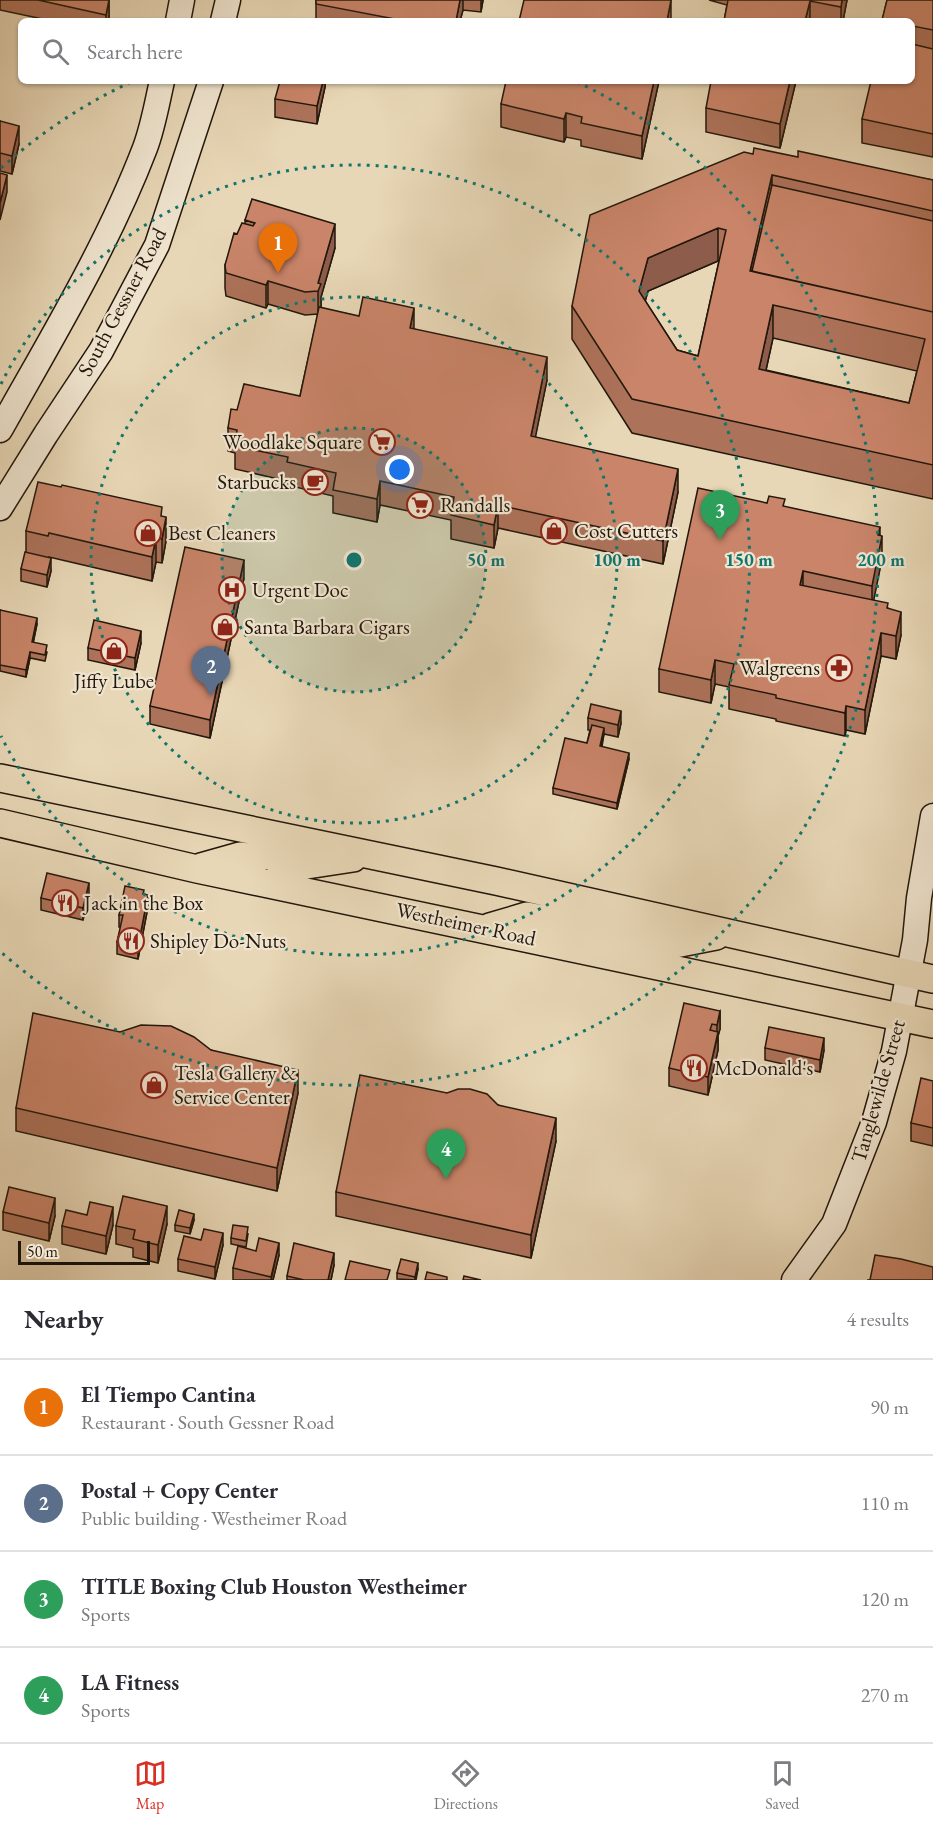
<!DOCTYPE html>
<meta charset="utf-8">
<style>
:root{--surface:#fff;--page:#f7f7f7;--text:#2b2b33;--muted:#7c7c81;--line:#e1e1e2;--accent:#d93025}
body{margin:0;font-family:"EB Garamond",serif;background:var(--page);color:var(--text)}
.scale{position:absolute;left:18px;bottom:15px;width:132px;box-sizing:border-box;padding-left:6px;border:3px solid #22170b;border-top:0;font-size:16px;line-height:21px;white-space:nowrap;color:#22170b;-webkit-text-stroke:4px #f0e5d0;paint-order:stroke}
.you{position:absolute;left:400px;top:470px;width:21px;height:21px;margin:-15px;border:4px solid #fff;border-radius:50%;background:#1a73e8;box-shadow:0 0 0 9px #1a73e833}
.badge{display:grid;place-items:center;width:39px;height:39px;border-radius:50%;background:var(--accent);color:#fff;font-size:20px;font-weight:700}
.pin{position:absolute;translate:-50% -50px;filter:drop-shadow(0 2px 3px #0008)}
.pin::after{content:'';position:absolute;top:32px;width:21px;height:18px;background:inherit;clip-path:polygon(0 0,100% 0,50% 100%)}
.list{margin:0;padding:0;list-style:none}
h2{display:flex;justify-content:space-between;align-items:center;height:78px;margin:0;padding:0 24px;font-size:26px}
h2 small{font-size:20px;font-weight:400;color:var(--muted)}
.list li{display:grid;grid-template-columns:39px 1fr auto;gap:18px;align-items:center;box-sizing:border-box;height:96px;padding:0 24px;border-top:2px solid var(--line)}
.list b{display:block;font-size:22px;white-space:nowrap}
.list p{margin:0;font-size:20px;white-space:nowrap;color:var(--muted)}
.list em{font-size:20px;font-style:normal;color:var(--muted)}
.icon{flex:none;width:33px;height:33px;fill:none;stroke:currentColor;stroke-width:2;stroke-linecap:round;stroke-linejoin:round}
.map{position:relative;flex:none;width:933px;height:1280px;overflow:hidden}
.search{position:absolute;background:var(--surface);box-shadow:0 2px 4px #0004;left:18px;right:18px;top:18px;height:66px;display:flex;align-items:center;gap:15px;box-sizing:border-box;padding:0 21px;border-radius:9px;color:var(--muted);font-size:22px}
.sheet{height:462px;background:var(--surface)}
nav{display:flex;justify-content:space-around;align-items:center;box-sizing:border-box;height:84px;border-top:2px solid var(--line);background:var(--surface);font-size:16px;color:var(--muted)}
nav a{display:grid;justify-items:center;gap:3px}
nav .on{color:var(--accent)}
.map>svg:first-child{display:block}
</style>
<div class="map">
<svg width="933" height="1280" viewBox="0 0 933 1280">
<rect width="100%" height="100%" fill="#e8d7b6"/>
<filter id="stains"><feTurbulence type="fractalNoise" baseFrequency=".00333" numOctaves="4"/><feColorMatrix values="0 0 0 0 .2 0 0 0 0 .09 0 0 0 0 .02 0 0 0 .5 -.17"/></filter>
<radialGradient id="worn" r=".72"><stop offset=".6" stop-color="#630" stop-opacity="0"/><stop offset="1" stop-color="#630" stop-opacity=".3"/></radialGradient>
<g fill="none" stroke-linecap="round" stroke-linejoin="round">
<defs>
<path id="secondary" d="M178,21L182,0
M223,21L228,0
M0,430C52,337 107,247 145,148C153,127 157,103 162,81
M0,508L46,434L101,351L157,245L211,81
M794,1280L834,1224L874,1122L894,1051L915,940L919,898L933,816"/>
<path id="primary" d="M0,778L496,881L933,979
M0,823L197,869L933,1024
M201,867L240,856L255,858L264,856L271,851L282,837
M275,884L282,871L288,865H307L353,858
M490,927L527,916L618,934L632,930L642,915
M630,959L639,947L646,942L655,941L670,945L716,936"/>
</defs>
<use href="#secondary" stroke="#22170b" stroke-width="27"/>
<use href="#primary" stroke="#22170b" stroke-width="30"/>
<use href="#secondary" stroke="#f0e5d0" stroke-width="24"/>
<use href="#primary" stroke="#e8d7b6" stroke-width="27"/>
</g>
<path fill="#ad725a" stroke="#22170b" stroke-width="1.5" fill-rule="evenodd" d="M0,0H109V21H52L0,10Z
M316,0H483L481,12L463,10L460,21H316Z
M709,0H847L843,21H724L727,5Z
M887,0H933V157L862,143V119L912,81V21H882Z
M325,81V87L317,124L275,117V99Z
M659,81L642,159L581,146V140L566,137L564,142L501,127V104Z
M796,81L780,148L706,132V108Z
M0,121L19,144L12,174L0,171Z
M753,154L798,157L933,180V499L632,433L572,339V306ZM718,261H719L698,356L677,350L645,301L648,291ZM773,338L917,371L909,403L766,370Z
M245,220L335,248L321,297V308L414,329L547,380L535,437L678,492L663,564L498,528L494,548L451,539V520L380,505L377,522L333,513V496L287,485V481L235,469V453L228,451V428L237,410L300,396L318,314L305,315L268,304L266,308L226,296L225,288V265L237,234L245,224Z
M785,507L880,535L882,559L873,600L888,608L901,635L896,659L881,656L865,734L846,730L845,736L776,721V719L729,709V687L715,684L711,703L659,692V669Z
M162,517L166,541L162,563L156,562L152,581L49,557L51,571L47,587L21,581V569L26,552V531Z
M244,578L210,738L150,724V706Z
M0,610L37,624L33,643L47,652L45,661L30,658L26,677L0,671Z
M141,643L135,670L88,660V648Z
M588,718L621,723L618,737L604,734L602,747L629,759L617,809L553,794V788L587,743L590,730H588Z
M144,894L148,907L138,959L117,954V942L121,927H119V915Z
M89,895L83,920L41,910V898Z
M720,1011V1029L718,1036V1050L708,1095L669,1086V1068Z
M120,1032L211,1050L298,1093L277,1191L16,1131V1108Z
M765,1048L824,1050L820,1072L765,1060Z
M933,1081V1146L911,1141V1123Z
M498,1105L556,1141L531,1258L336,1216V1192Z
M3,1212L55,1216L49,1241L3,1230Z
M87,1215L113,1225L106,1254L62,1244V1226Z
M194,1220L190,1234L175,1231V1225Z
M167,1224L158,1263L133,1257V1248L116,1244V1226Z
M248,1234L246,1247L231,1244V1238Z
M223,1245L215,1279L178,1271V1259Z
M256,1251L279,1255L273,1280H233V1268Z
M334,1265L331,1280H287V1276Z
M418,1269L416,1280L397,1279V1273Z"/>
<path fill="#8d5c4a" stroke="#22170b" stroke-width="1.5" d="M109,0V21H106V15Z
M460,0H463V10L460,21H456Z
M481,0H483L481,12Z
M671,0V21H667Z
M842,0H847L843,21H841V7Z
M810,1V21H805Z
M323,81H325V87L317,124V106Z
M654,81H659L642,159V136Z
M790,81H796L780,148V124Z
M566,113V137L564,142V119Z
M19,126V144L12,174V156Z
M7,175V192L0,220V203Z
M772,175V208L755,282L750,271Z
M335,224V248L321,297V307L318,314V283Z
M718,228V261L648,291L639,324V291L648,258Z
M268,281V304L266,308V285Z
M773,305V338L759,402V369Z
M414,308V331L410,328Z
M547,357V380L531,459V436Z
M678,469V492L663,564V541Z
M380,481V505L377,522V499Z
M498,505V528L494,548V525Z
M166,517V541L162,563V539Z
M880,527V546L882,536V559L872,609V586Z
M156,538V562L152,581V557Z
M51,558V571L47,587V575Z
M244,560V578L210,738V720Z
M803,571V594L800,585Z
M901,612V635L896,659V636Z
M37,618V624L32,649V642Z
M141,631V643L135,670V658Z
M881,633V656L865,734V710Z
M30,652V658L26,677V670Z
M715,660V684L711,703V680Z
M846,706V730L845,736V713Z
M621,711V723L618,737V725Z
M604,728V734L600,752V746Z
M629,753V759L617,809V803Z
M89,883V895L83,920V908Z
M148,895V907L138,959V947Z
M720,1011V1029L718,1036V1050L708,1095V1077L717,1039V1025Z
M824,1038V1050L820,1072V1060Z
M298,1070V1093L277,1191V1168Z
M556,1118V1141L531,1258V1235Z
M55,1198V1216L49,1241V1223Z
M167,1206V1224L158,1263V1245Z
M113,1207V1225L106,1254V1236Z
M194,1214V1220L190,1234V1228Z
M223,1233V1245L215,1279V1267Z
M279,1243V1255L273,1280H271Z
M334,1253V1265L331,1280H328Z
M418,1263V1269L415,1280V1277Z"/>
<path fill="#c98469" stroke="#22170b" stroke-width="1.5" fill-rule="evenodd" d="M38,0H109L106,15Z
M316,0H460L456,21H405L316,4Z
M524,0H671L667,21H519Z
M728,0H842L841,7L810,1L805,21H724Z
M887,0H933V30L912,26V21L882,20Z
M912,44L933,49V134L862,119L871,81H912Z
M280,81H323L317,106L275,99Z
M506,81H654L642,136L581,123L582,117L566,113L564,119L501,104Z
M711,81H790L780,124L706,108Z
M0,121L19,126L12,156L0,153Z
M754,148L798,157V151L933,180V211L772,175L750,271L933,312V465L632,399L572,306L590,215L744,152L753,154ZM718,228L726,230L698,356L677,350L639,291L648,258ZM773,305L925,339L909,403L759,369Z
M0,173L7,175L0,203Z
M772,185L933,221V312L752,271Z
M252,199L335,224L318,283L321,284L318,291L305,292L268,281L266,285L226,273L225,265L234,233L237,234L242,223L253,226L255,223L245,220Z
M363,297L414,308L410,328L547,357L531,436L678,469L663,541L498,505L494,525L451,515L454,497L380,481L377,499L333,490L336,473L287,462L288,457L235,446L237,430L228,428L231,409L237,410L244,384L300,396L319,307L359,316Z
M38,482L61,487L62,485L162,507L161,516L166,517L162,539L156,538L152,557L49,533L48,536L26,531Z
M698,488L767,503L769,496L785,499L783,506L880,527L878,535L882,536L872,586L803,571L800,585L888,603L887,608L901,612L896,636L881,633L865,710L846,706L845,713L776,698V695L729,685L734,664L715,660L711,680L659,669Z
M185,547L244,560L210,720L150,706Z
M25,552L51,558L47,575L21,569Z
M0,610L37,618L32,642L47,645L45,655L30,652L26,670L0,665Z
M94,620L141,631L135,658L88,648Z
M591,704L621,711L618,725L588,718Z
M592,725L604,728L600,746L629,753L617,803L553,788L565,738L587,743Z
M47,873L89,883L83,908L41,898Z
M125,886L144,890L143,894L148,895L138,947L117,942L123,915H119Z
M684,1003L720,1011L717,1025L712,1024L710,1030L718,1032L708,1077L669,1068Z
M33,1013L120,1032L141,1025L171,1026L194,1037L211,1050L298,1070L277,1168L16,1108Z
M769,1027L824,1038L820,1060L765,1048Z
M360,1075L447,1093L458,1089H470L487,1094L498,1105L556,1118L531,1235L336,1192Z
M921,1078L933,1081V1128L911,1123Z
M9,1187L55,1198L49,1223L3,1212Z
M123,1196L167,1206L158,1245L133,1239L135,1230L116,1226Z
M90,1202L113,1207L106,1236L62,1226L66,1210L87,1215Z
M179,1210L194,1214L190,1228L175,1225Z
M233,1225L248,1227L246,1241L231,1238Z
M204,1229L223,1233L215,1267L178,1259L184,1236L201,1240Z
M259,1238L279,1243L271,1277L233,1268L238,1246L256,1251Z
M294,1243L334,1253L328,1280H304L287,1276Z
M875,1255L901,1259L933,1267V1280H867H870Z
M401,1259L418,1263L415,1277L397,1273Z
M350,1261L390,1270L387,1280H345Z
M427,1272L447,1277V1280H425Z
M464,1276L481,1280H463Z"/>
<circle cx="354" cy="560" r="132" fill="#0f766e" fill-opacity=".12"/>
<g fill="none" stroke="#0f766e" stroke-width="3" stroke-dasharray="3 6">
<circle cx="354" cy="560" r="132"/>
<circle cx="354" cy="560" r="263"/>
<path d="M1 384A395 395 0 1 1 1 736"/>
<path d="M1 168A527 527 0 0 1 131 82M577 82A527 527 0 1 1 1 952"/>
</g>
<defs>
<symbol id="supermarket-ring" viewBox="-11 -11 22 22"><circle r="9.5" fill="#f0e5d0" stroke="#8f2418" stroke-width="1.5"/><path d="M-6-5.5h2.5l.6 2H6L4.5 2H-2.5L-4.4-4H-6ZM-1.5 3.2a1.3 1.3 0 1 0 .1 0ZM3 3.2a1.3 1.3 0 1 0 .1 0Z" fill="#8f2418"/></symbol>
<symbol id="cafe-ring" viewBox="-11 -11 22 22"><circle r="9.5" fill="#f0e5d0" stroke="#8f2418" stroke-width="1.5"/><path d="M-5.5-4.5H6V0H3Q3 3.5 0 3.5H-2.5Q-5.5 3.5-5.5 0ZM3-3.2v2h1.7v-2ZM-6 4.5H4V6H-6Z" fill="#8f2418"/></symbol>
<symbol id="shop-ring" viewBox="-11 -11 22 22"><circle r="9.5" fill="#f0e5d0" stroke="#8f2418" stroke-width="1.5"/><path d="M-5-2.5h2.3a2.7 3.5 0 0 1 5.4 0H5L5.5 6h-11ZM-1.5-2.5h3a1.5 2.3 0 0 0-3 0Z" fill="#8f2418"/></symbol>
<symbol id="hospital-ring" viewBox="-11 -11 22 22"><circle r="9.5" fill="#f0e5d0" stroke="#8f2418" stroke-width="1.5"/><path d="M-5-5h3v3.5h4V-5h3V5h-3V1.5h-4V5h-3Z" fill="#8f2418"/></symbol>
<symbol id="pharmacy-ring" viewBox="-11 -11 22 22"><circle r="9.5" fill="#f0e5d0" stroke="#8f2418" stroke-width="1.5"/><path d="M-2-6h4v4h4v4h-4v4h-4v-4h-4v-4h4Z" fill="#8f2418"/></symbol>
<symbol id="restaurant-ring" viewBox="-11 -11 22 22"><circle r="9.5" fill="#f0e5d0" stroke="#8f2418" stroke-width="1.5"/><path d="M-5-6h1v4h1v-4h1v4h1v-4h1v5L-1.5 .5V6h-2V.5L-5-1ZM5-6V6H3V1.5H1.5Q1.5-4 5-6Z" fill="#8f2418"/></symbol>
</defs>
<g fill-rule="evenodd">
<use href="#supermarket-ring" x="367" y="427" width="30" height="30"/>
<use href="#cafe-ring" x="300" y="467" width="30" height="30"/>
<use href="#supermarket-ring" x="405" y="490" width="30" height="30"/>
<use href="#shop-ring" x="539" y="516" width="30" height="30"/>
<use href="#shop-ring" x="133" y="518" width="30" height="30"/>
<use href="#hospital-ring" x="217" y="575" width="30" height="30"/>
<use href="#shop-ring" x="210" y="612" width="30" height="30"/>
<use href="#shop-ring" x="99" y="636" width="30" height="30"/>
<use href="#pharmacy-ring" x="824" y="653" width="30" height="30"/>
<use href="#restaurant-ring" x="50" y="888" width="30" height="30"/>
<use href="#restaurant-ring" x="116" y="926" width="30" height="30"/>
<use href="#restaurant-ring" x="679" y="1053" width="30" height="30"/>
<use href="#shop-ring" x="139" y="1070" width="30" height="30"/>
</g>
<g text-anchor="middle" stroke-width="4.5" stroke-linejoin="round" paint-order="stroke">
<g font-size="21" fill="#22170b" stroke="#f0e5d0">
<text transform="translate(122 302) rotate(-62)" y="7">South Gessner Road</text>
<text transform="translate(466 924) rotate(12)" y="7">Westheimer Road</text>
<text transform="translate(878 1091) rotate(-74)" y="7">Tanglewilde Street</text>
</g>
<g font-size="21" fill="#22170b" stroke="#f0e5d0" text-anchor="start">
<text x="362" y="449" text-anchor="end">Woodlake Square</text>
<text x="296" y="489" text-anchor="end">Starbucks</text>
<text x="440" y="512">Randalls</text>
<text x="574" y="538">Cost Cutters</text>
<text x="168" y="540">Best Cleaners</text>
<text x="252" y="597">Urgent Doc</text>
<text x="244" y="634">Santa Barbara Cigars</text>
<text x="820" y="675" text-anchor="end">Walgreens</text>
<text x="114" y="688" text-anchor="middle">Jiffy Lube</text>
<text x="84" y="910">Jack in the Box</text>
<text x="150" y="948">Shipley Do-Nuts</text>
<text x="714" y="1075">McDonald's</text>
<text x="174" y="1080">Tesla Gallery &amp;<tspan x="174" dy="24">Service Center</tspan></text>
</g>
</g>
<circle cx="354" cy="560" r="9" fill="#0f766e" stroke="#f0e5d0" stroke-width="3"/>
<g font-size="18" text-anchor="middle" font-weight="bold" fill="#0f766e" stroke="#f0e5d0" stroke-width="4.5" stroke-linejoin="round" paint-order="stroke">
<text x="486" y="566">50 m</text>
<text x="617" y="566">100 m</text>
<text x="749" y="566">150 m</text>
<text x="881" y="566">200 m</text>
</g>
<rect width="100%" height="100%" filter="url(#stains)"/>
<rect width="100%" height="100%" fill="url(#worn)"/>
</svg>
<div class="scale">50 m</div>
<div class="you"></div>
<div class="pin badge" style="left:278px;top:273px;background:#e8710a">1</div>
<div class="pin badge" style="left:211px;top:696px;background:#5c6f8a">2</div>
<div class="pin badge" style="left:720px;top:540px;background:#2e9e5b">3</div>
<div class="pin badge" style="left:446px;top:1179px;background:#2e9e5b">4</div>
<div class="search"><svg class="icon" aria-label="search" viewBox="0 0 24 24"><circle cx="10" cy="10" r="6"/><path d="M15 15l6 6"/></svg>Search here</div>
</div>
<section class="sheet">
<h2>Nearby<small>4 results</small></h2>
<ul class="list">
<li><span class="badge" style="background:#e8710a">1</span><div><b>El Tiempo Cantina</b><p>Restaurant · South Gessner Road</p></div><em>90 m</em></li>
<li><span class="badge" style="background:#5c6f8a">2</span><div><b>Postal + Copy Center</b><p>Public building · Westheimer Road</p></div><em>110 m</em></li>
<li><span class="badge" style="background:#2e9e5b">3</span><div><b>TITLE Boxing Club Houston Westheimer</b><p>Sports</p></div><em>120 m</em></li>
<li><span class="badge" style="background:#2e9e5b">4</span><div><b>LA Fitness</b><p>Sports</p></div><em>270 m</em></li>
</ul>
</section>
<nav>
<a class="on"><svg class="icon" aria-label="map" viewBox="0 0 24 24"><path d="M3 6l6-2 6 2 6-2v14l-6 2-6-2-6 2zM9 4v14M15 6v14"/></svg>Map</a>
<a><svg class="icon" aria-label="directions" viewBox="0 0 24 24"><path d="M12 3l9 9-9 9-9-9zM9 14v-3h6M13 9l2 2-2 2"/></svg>Directions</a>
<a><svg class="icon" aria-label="saved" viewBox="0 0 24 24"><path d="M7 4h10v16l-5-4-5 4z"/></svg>Saved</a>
</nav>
